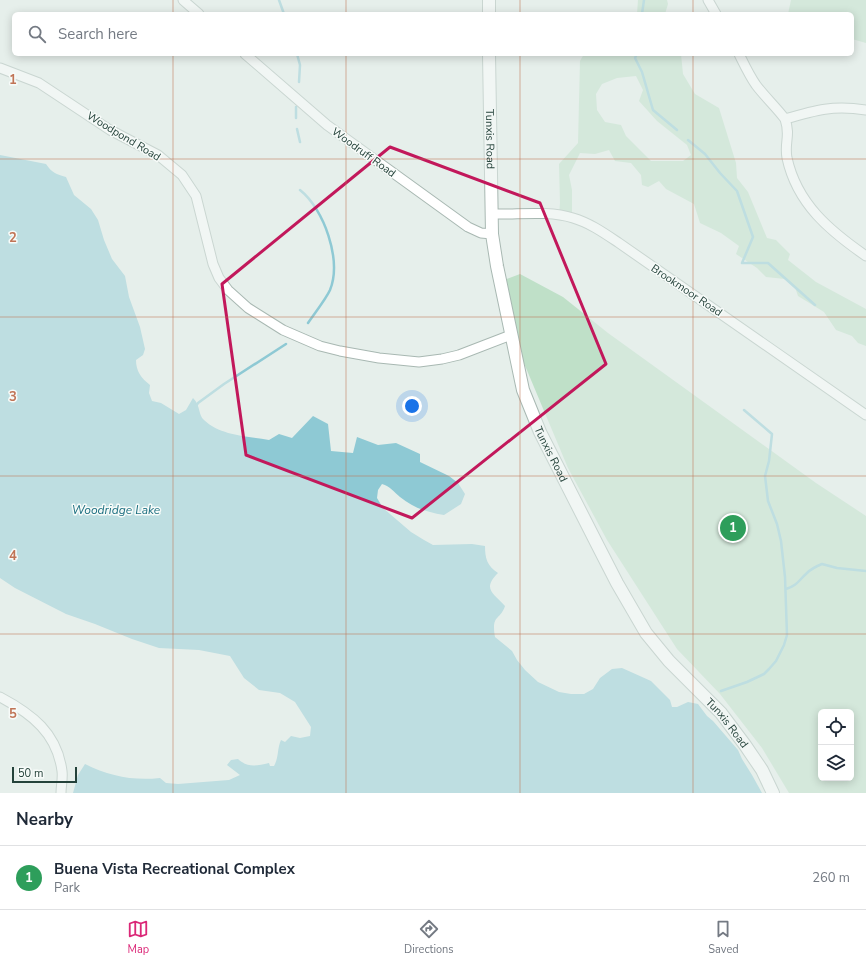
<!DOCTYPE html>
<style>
:root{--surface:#fff;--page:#f2f2f3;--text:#1f2937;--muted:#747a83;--line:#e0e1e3;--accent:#db2777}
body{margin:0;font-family:"Nunito Sans",sans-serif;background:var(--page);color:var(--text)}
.controls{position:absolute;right:12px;bottom:12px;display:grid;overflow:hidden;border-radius:6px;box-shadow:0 2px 10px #0003}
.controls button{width:36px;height:36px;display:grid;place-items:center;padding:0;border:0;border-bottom:1px solid var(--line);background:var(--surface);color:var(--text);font:20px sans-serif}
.scale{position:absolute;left:12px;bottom:10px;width:65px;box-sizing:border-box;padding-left:4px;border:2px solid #24423a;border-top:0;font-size:11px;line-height:14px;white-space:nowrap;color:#24423a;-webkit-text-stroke:3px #f7fbf9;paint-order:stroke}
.you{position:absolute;left:412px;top:406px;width:14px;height:14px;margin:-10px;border:3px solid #fff;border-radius:50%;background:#1a73e8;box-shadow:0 0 0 6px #1a73e833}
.badge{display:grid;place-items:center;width:26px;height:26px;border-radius:50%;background:var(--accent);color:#fff;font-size:13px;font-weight:700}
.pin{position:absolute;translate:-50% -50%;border:2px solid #fff;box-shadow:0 1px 4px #0006}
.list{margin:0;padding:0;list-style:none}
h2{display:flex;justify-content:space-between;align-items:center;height:52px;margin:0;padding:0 16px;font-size:17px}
h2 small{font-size:13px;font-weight:400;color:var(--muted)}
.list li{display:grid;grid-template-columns:26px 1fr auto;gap:12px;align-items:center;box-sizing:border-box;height:64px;padding:0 16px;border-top:1px solid var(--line)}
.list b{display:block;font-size:15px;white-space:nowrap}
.list p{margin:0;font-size:13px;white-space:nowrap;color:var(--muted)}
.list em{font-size:13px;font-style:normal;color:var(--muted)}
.icon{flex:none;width:22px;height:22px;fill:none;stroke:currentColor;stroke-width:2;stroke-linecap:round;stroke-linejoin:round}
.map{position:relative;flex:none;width:866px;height:793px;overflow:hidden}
.search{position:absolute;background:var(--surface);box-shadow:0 2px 10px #0003;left:12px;right:12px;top:12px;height:44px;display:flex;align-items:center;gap:10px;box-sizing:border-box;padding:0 14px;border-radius:6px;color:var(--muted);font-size:15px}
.sheet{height:116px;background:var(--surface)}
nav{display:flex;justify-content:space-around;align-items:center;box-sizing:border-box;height:56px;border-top:1px solid var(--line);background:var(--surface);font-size:11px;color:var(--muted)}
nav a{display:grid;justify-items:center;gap:2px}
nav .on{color:var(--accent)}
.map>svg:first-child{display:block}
</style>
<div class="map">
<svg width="866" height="793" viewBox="0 0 866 793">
<rect width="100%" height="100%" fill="#e6efeb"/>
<path fill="#bfe0c8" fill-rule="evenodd" d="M638,0H667L668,4L665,14H637Z
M791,0H866V43L852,39V14H788Z
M584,54H681L683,74L695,94L719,108L736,163L737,178L748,192L767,238L776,240L790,254L788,260L816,282L866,309V346L858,343L852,336L836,330L824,312L798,296L795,287L785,279L766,277L757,268L736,254L739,246L721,233L700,223L694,204L666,189L659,181L648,187L642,185L641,175L631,163L615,161L609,150L595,154L580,153L569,175L572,190V217L559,215L560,203L559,164L578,143L580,61ZM636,76L643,90L639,101L657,121L687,145L691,155L683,161H651L626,136L621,125L605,122L597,110L596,94L602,84L617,78Z
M520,274L563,297L608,333L816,483L866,516V793H789L762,748L720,694L677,649L607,540L568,468L526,368L516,347V331L509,293L504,280ZM821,712H851V778H821Z"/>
<path fill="#8ec9d4" d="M0,155L46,164C52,173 56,174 66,177L74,195L91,209L98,220L104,240L112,259L125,276L129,297L140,327L145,349L143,355L136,360C136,371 141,378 150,385L149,393L152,401L161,403L179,414L186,410L193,398C201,406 198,415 204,420C221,436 247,436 269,440L279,434L292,438L313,416L328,424L331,451L353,453L357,437L378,445L396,443L420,454V462L449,476L458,483L465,494L461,504L444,515C426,512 414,508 400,497C394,492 390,486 382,484L378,490L377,498L383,508L411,532L424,540L433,545L472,544L485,546C485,558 487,566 498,573C482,589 493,593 505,606C500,621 491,614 495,637L512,651L517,660L525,670L538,682L559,692L571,694H584L593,689L600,678L612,669L622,668L651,681L670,700L672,707H677L688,702L698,704L707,716L713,721L738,750L742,759L752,775L762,793H73L78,775L85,764C109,776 133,781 160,778L166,783L178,784L229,780L240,775L227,765L231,760L238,759C248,768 256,766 269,763L270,766H274C279,757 277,749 281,740L285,742L291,736L300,738L310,736L311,727L295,702L280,693L259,690L244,678L230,656L199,650L159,648L132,639L95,624L66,614L15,588L0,578Z"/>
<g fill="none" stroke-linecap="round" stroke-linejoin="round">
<path stroke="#8ec9d4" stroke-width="2.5" d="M279,0L284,14
M642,14L644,0
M297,54L300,65L299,82
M637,54L635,58L642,72L653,110L677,130
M296,107V118
M297,129L300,142
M688,140L705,154L720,173L737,191L753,237L742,263H768L815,305
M300,190C324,209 342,260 330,290C326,299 314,314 308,323
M196,406L198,403L224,384L286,344
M786,589C797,586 799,580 807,573C811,569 817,566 822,564L837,568L866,571
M721,691L747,682L764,674L769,669L776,661L784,645L787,635L785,577L781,541L777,524L768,501L765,476L769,461L772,434L744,410"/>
<defs>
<path id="minor" d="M183,0L199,14
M708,0L716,14
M245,54L327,125L468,227L481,233L492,234
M739,54C744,64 749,75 756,85C765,97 776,107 785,119C816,110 833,105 866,110
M0,68L39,83L110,130L158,155L182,175L196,196L213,264L219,278L228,290L248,308L283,330L320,346L340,351L379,358L419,362L442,359L459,355L511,335
M785,119C791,136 784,142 787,158C797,204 830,231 866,256
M491,214C518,215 547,210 573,218C590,223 604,233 619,243L866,415
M0,697C32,714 57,733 62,771C63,778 61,786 61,793"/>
<g id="tertiary">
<path d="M489,0V14"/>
<path id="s1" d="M489,54L492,234L497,266L523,390L540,432L598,546L617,583L646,633L669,661L721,713L745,745L762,770L773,793"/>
</g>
</defs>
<use href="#minor" stroke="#a8b8b2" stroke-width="11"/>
<use href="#tertiary" stroke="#a8b8b2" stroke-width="14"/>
<use href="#minor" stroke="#fff" stroke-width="9"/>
<use href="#tertiary" stroke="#fff" stroke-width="12"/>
</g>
<path d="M0 0H866V793H0ZM390,147L540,203L606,364L412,518L246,455L222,284Z" fill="#e6efeb" fill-opacity=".55" fill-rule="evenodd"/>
<path fill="none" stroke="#c2185b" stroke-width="3" stroke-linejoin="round" d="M390,147L540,203L606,364L412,518L246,455L222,284Z"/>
<path fill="none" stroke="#c07456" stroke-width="1" stroke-opacity="0.55" d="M173,0V14M346,0V14M520,0V14M693,0V14M173,54V793M346,54V793M520,54V793M693,54V793M0,159H866M0,317H866M0,476H866M0,634H866"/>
<g text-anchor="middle" stroke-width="3" stroke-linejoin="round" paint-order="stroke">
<g font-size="11" fill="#24423a" stroke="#f7fbf9">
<text transform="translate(124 136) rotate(31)" y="4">Woodpond Road</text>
<text dy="4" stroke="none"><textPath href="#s1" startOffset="85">Tunxis Road</textPath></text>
<text transform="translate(364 152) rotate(36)" y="4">Woodruff Road</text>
<text transform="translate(687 290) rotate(34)" y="4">Brookmoor Road</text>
<text dy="4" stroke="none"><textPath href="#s1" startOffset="409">Tunxis Road</textPath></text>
<text dy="4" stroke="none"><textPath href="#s1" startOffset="733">Tunxis Road</textPath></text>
</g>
<g font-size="12" font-style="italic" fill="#1c6f80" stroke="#f7fbf9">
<text x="116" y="514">Woodridge Lake</text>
</g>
</g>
<g font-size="13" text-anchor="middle" font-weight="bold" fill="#c07456" stroke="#f7fbf9" stroke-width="3" stroke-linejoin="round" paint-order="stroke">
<text x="13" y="84">1</text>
<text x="13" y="242">2</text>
<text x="13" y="401">3</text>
<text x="13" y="560">4</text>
<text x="13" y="718">5</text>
</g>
</svg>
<div class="controls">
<button><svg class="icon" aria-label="locate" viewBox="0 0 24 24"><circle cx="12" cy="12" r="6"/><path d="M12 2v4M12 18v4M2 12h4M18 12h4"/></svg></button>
<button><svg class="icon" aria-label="layers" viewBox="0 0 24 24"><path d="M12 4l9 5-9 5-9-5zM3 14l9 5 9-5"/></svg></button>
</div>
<div class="scale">50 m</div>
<div class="you"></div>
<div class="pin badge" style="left:733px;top:528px;background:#2e9e5b">1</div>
<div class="search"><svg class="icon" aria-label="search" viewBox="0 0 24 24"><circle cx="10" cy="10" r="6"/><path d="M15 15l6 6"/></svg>Search here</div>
</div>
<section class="sheet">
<h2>Nearby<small></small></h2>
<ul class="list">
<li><span class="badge" style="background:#2e9e5b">1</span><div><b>Buena Vista Recreational Complex</b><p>Park</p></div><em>260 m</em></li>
</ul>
</section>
<nav>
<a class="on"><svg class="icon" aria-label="map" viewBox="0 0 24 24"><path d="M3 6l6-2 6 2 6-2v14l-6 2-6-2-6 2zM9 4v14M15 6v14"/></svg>Map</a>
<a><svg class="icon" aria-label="directions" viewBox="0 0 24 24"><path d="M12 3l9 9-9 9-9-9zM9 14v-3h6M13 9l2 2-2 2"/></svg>Directions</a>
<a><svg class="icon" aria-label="saved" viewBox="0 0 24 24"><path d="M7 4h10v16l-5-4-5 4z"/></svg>Saved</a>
</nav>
